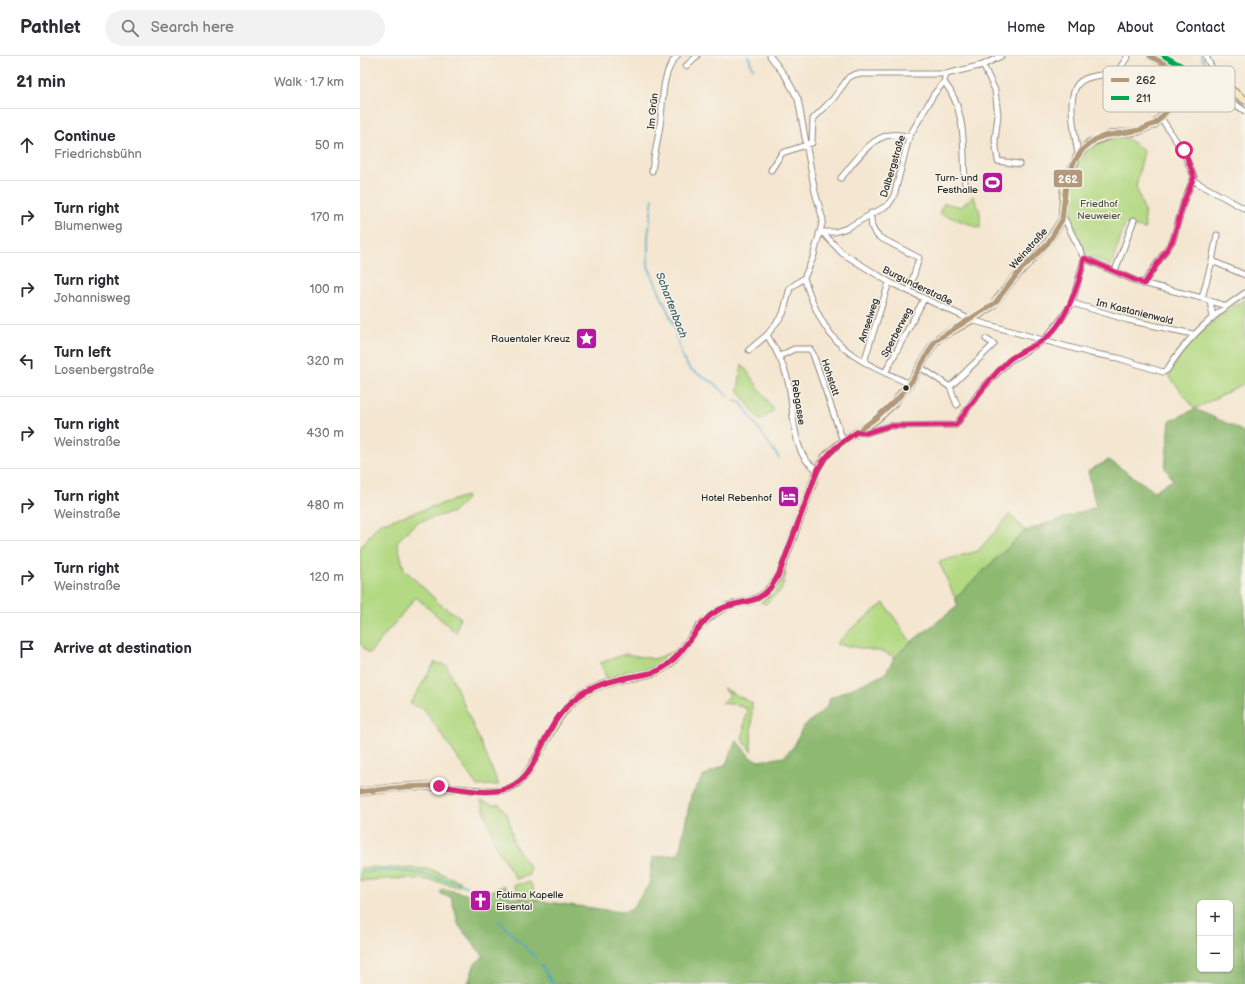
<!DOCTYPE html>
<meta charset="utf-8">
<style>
:root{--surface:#fff;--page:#f2f2f3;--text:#2b2b33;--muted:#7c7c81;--line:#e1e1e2}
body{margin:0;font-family:"Balsamiq Sans",sans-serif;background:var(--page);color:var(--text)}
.controls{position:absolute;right:12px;bottom:12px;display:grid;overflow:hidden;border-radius:6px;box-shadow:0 1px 3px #0004}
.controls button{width:36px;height:36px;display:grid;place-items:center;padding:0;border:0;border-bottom:1px solid var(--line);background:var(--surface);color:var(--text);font:20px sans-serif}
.stop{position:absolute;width:12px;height:12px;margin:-9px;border:3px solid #db2777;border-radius:50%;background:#fff}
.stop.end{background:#db2777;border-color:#fff;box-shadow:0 1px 4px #0008}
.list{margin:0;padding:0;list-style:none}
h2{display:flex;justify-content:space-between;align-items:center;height:52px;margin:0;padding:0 16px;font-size:17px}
h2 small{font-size:13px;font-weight:400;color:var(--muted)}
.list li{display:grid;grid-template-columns:26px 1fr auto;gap:12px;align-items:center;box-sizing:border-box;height:72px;padding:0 16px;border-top:1px solid var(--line)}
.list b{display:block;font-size:15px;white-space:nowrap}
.list p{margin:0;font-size:13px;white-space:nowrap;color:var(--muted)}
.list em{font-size:13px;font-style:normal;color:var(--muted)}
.icon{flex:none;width:22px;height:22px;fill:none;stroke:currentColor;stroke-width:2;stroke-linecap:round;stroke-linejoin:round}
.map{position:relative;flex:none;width:885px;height:928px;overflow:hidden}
header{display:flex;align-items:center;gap:24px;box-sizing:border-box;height:56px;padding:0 20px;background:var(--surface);border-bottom:1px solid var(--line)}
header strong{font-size:19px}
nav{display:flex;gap:22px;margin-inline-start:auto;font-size:14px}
.search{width:280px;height:36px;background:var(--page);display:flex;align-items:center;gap:10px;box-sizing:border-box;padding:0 14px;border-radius:22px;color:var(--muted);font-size:15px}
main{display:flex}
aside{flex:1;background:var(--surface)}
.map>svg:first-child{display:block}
</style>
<header>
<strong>Pathlet</strong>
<div class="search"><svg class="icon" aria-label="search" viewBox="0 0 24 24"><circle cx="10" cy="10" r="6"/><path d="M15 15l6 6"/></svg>Search here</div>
<nav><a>Home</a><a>Map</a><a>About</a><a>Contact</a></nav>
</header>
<main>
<aside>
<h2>21 min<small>Walk · 1.7 km</small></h2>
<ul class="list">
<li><svg class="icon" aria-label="ahead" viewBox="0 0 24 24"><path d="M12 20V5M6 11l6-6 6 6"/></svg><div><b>Continue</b><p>Friedrichsbühn</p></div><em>50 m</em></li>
<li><svg class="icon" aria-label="right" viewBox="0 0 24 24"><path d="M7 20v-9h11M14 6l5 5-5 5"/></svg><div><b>Turn right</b><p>Blumenweg</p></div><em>170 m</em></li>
<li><svg class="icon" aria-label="right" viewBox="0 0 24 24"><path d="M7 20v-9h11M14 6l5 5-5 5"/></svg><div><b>Turn right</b><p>Johannisweg</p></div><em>100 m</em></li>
<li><svg class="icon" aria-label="left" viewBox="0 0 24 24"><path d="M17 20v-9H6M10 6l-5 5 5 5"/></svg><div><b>Turn left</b><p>Losenbergstraße</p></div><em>320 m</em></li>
<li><svg class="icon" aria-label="right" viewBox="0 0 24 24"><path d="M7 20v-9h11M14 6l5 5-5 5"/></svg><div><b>Turn right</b><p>Weinstraße</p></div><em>430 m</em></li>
<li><svg class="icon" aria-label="right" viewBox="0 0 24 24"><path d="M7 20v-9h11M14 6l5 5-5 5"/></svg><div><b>Turn right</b><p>Weinstraße</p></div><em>480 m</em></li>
<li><svg class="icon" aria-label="right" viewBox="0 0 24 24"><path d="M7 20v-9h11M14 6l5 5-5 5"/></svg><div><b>Turn right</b><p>Weinstraße</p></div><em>120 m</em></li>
<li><svg class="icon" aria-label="arrive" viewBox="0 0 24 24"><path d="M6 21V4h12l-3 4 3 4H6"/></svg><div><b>Arrive at destination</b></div></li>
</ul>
</aside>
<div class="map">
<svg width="885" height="928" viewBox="0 0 885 928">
<rect width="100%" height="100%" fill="#f7f3e8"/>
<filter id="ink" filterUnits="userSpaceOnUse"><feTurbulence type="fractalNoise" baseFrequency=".025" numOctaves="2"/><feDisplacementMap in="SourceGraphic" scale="8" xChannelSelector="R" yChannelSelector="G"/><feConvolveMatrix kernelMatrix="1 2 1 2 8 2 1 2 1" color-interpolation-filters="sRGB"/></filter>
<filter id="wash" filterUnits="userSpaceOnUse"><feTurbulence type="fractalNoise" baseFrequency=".012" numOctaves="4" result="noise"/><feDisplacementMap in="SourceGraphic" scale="16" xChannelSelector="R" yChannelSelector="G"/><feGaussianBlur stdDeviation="0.9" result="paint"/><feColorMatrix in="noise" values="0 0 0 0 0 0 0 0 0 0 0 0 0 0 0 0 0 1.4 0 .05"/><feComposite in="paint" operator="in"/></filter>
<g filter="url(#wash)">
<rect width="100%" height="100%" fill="#f4e6d0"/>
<path fill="#b3d983" stroke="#6f8257" d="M764,80L784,95L776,130L784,154L785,173L765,168L751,210L727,199L724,195C719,183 710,170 709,158C702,116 722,86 764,80Z
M613,140L620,156V172L579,157L584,147L601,151Z
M885,243V327L835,353L809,320C825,286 854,262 885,243Z
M382,308L414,354L400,365L378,334Z
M106,440L107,443L94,456L57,466L37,486L44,513L81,549L100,561L96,577L56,541L9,598L0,587V492L19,468Z
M650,458L665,475L595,542L579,506L618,495Z
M422,518H426L421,535L415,539L406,548L400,546L405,543Z
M524,547L551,586L535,601L524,596L476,588L490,574Z
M316,595L299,610L248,625L240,607L266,598L294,603Z
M75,606L87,610L139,729L117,730L64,653L50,648Z
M363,632L392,647L391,695L382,683L387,653L378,649L362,647L370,639Z
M121,745L134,749L139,748L148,759L154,788L170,812L169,819L156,823L137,792Z
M10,811L70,813L101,826L97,831C67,820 31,822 0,825V812Z
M170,826L178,844L160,843L154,829Z"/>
<path fill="#8eb971" stroke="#5c724e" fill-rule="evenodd" d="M835,353L873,370L885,377V928H108L115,907L124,901L99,870L91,841L82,839L80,835L84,833L118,841L144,829L150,841L262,856L271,854L289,829L293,801L319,798L331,740L343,720L366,708L376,684L391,702L400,705L424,701L434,690L443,671L467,651L470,642L525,618L535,601L551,586L598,550L595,542L665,475L736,451L728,415L749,404L794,435L813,424L805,412L810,365ZM840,847H870V913H840Z"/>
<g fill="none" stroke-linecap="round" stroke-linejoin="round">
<path stroke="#4aa5c8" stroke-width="1.5" d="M388,0L393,13
M841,0L853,24
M864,34L885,49
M293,142L288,180V210L313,267L323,303L331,314L354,327L368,340
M374,344L381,347L419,402
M0,816C43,812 65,817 106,830
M138,864L176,902
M181,909L193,928"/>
</g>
</g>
<g filter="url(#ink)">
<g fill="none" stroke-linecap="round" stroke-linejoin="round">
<defs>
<path id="minor" d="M410,0L426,21L438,43L455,136L463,164L453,202L444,222C466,290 487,300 550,328
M846,0L858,26V29
M623,9L635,34L638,59L635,84L638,105L659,108
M326,10L337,0
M584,26C607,53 603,95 605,128
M855,29L856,35L885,55
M718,99C716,81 703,34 723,24C733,18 747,20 758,15L768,0
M411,114L422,97L452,87L453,63L473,43L489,21L496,18H586L623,9L641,0
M292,115C294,100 298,84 300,69C304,45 300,19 317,0
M481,122C499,101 517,69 549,81
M834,125L885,153
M511,157C511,168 511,174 519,181L559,202L549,235
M461,176H475L487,172L528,149L534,140L549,81L574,38L584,26L586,18
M463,177L482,197L529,226L611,264L730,297L758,302L803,316L807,314C826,282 854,258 885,237
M724,202L778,226L842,242L865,250
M852,205L857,179
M755,215L774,164
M783,228L813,184L824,145L834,121L823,95L801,62
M842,242L852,205L885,219
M850,245L853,261
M712,247L768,264L833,278
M407,279C417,295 425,310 429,329C434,352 431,403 458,413
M389,294L407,279L423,258L430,232L444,222
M420,300L434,293H450L453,298L483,385
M504,306L529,226
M560,311L590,331L597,349
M525,317L564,243
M590,331L634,288L626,283
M497,376L506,377L529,370L596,369L620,335L649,305L684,284L702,262L712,247L723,207L724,202L703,160"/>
<path id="tertiary" d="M790,0L829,22"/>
<path id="secondary" d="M0,736C20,734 40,730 60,730C85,729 129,741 150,731C180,718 186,662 221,639C235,630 251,624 268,621C278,619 288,619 298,615C322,604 331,574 352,559C380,537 399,559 420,516L458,413L465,401L478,389L518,362L531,350L551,326L574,287L579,282L611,264L633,249L655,221L688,186L702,164L704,135L712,112L718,99L729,87L752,78L779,75L795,68L813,47L829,22L840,26L867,31L885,44"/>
</defs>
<use href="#minor" stroke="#90887e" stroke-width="7"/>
<use href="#tertiary" stroke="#90887e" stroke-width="8"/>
<use href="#secondary" stroke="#90887e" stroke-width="9"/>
<use href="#minor" stroke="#fff" stroke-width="5"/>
<use href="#tertiary" stroke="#fff" stroke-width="6"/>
<use href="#secondary" stroke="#f9e7c3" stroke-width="7"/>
<defs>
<path id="bus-1" d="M0,736C23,733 46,730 70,730C95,730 124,742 148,731C181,717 183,675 206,651C222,635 246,625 268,621C278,619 288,618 298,615L306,610L319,598L349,560L362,552L398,543L410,533L418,519L455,421L465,403L481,388L517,361L540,340L552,325L575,285L635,247L658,217L688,187L702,164L706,128L714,106L723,93L736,83L744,80L780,74L796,67L807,55L821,33L816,24L814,13L790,0"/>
<path id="bus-2" d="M804,0L833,16L836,21L835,26L823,40L816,38L810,28"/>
</defs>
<use href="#bus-1" stroke="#f7f3e8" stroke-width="8"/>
<use href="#bus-2" stroke="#f7f3e8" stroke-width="8"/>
<use href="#bus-1" stroke="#b19979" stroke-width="5"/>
<use href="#bus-2" stroke="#00a651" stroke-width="5"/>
</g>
</g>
<g fill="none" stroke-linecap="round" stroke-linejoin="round" filter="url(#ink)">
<path stroke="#db2777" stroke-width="5" d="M79,730C101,732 130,741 151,731C171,721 177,698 187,679C195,664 205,650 219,640C234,629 252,624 270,621C279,619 288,619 297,615C321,605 331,575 351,559C379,537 399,559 420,516L458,413C468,396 481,386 497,376L506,377L529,370L596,369C612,347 628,324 648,305C658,296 671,292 682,285C705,270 720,227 724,202L784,228L813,184L824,145L834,121L824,94"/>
</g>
<defs>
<symbol id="stadium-square" viewBox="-11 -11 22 22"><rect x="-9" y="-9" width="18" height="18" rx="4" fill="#b5179e" stroke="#f7f3e8"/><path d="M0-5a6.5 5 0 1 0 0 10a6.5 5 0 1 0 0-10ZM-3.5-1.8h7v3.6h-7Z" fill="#fff"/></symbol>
<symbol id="sight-square" viewBox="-11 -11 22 22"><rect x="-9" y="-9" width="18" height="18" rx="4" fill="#b5179e" stroke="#f7f3e8"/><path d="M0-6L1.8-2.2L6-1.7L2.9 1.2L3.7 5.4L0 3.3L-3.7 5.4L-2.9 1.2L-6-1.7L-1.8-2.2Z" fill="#fff"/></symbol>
<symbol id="hotel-square" viewBox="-11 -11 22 22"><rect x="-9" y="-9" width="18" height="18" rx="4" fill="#b5179e" stroke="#f7f3e8"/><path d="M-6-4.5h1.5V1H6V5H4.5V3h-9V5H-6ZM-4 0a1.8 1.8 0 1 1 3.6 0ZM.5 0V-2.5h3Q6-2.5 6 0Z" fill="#fff"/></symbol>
<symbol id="church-square" viewBox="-11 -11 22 22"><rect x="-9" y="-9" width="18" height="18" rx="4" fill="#b5179e" stroke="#f7f3e8"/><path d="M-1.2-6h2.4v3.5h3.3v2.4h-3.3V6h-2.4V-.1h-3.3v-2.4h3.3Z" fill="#fff"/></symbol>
</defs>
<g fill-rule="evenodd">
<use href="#stadium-square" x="620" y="114" width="25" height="25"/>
<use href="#sight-square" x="214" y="270" width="25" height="25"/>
<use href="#hotel-square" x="416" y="428" width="25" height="25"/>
<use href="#church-square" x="108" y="832" width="25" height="25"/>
</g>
<circle fill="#2b2b2b" stroke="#f7f3e8" stroke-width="1.5" cx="546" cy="332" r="3.5"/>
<g text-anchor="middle" stroke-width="3" stroke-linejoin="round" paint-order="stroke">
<g font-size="10" fill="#2b2b2b" stroke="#f7f3e8">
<text transform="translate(292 55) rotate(-84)" y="4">Im Grün</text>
<text transform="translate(532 110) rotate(-73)" y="4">Dalbergstraße</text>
<text transform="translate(668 192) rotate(-48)" y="4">Weinstraße</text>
<text transform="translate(558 229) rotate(26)" y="4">Burgunderstraße</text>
<text transform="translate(775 255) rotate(14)" y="4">Im Kastanienwald</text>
<text transform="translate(508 264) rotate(-72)" y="4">Amselweg</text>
<text transform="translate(536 276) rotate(-62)" y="4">Sperberweg</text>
<text transform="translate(471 321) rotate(72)" y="4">Hohstatt</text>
<text transform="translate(439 346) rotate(81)" y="4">Rebgasse</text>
</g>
<g font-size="10" fill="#2b2b2b" stroke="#f7f3e8" text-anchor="end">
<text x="618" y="125">Turn- und<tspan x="618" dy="12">Festhalle</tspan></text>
<text x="210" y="286">Rauentaler Kreuz</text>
<text x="412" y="445">Hotel Rebenhof</text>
<text x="136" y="842" text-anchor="start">Fatima Kapelle<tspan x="136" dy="12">Eisental</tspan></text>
</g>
<g font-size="10" fill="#4d5641" stroke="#f7f3e8">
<text x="739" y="151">Friedhof<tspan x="739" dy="12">Neuweier</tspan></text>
</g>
<g font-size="11" font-style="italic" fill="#375c6a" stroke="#f7f3e8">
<text transform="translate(312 249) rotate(69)" y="4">Schartenbach</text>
</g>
</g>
<rect x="743" y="10" width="132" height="46" rx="6" fill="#f7f3e8" stroke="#bab7af" stroke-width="1"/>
<rect x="751" y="22" width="18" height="4" fill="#b19979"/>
<rect x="751" y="40" width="18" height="4" fill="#00a651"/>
<g font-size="11" fill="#2b2b2b">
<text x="776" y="28">262</text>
<text x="776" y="46">211</text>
</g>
<rect stroke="#f7f3e8" stroke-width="1.5" x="693" y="113" width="30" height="19" rx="4" fill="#b19979"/>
<g font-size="11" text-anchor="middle" font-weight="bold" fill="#fff">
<text x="708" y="127">262</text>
</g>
</svg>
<div class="controls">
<button>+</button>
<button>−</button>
</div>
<div class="stop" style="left:824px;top:94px"></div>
<div class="stop end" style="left:79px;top:730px"></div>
</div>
</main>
